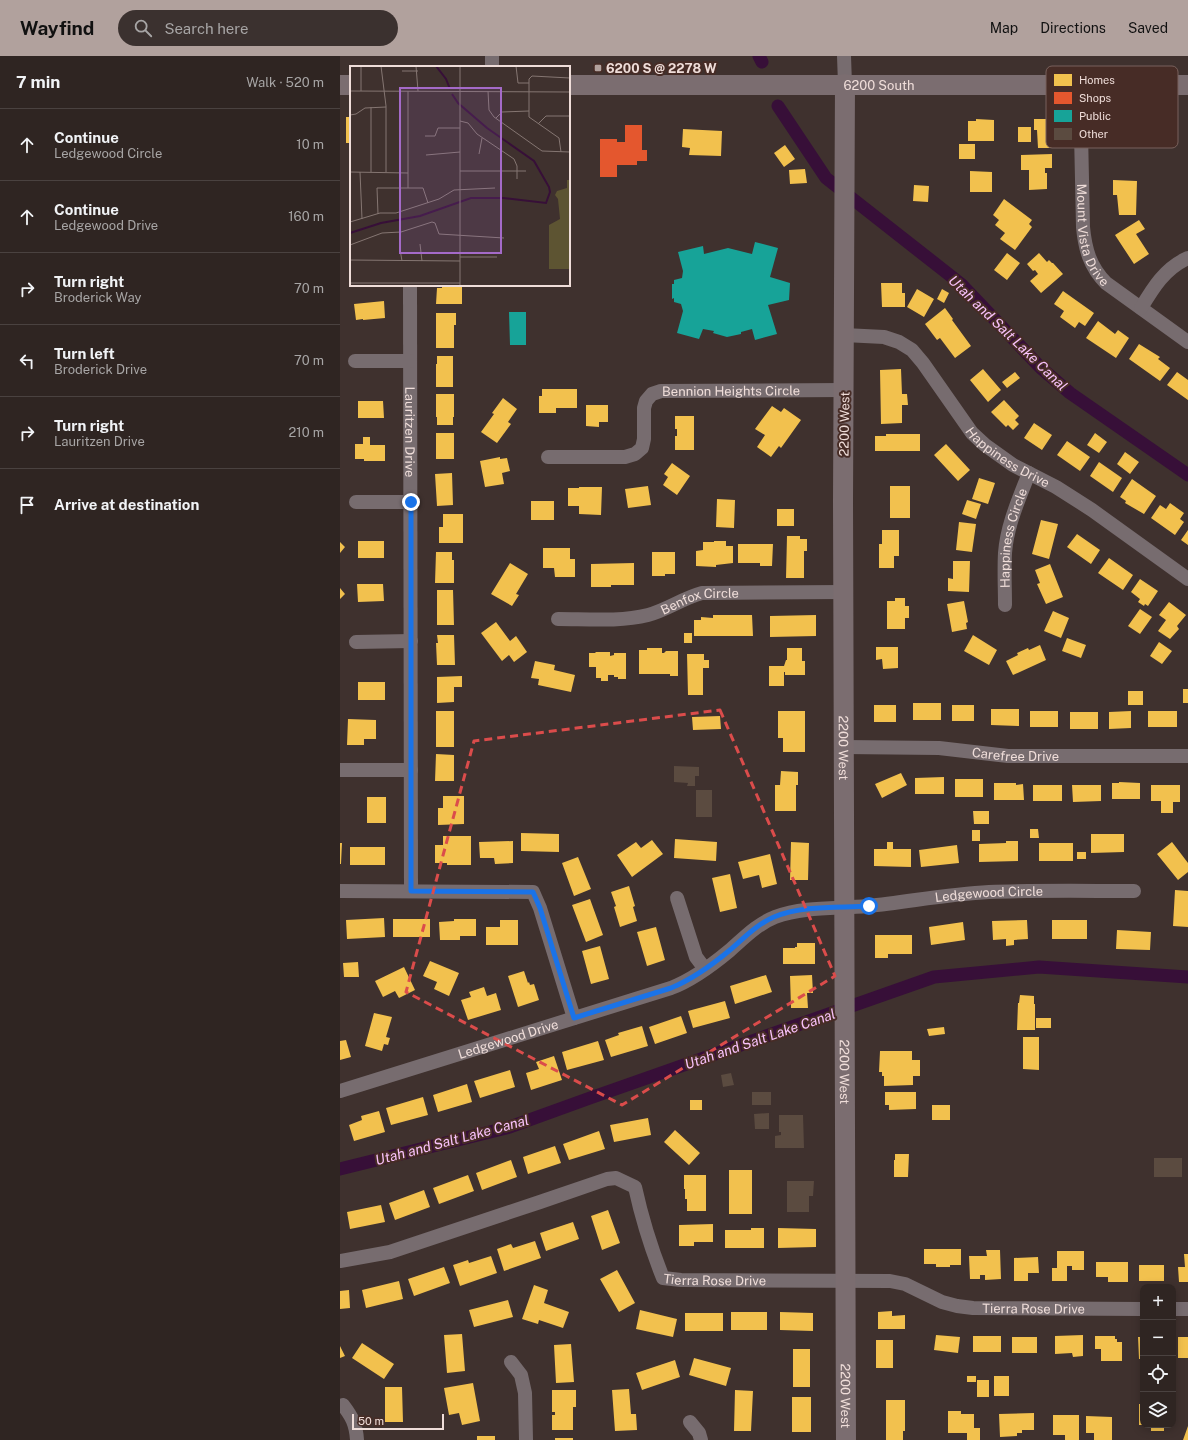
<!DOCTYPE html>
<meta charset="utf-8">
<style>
:root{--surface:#2f2522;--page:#3b312f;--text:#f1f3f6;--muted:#a7a5a5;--line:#4a4240;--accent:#b1a19d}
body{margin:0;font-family:"Public Sans",sans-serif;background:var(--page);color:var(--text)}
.controls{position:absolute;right:12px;bottom:12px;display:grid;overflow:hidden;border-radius:8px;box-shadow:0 2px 10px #0003}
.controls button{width:36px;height:36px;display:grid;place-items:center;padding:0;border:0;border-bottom:1px solid var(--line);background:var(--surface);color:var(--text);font:20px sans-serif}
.scale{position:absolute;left:12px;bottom:10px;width:92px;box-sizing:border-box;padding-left:4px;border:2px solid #efddd9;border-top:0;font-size:11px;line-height:14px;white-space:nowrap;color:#efddd9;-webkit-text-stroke:3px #472c26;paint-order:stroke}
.stop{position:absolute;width:12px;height:12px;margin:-9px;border:3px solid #1a73e8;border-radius:50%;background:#fff}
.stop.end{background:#1a73e8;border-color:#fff;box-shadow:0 1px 4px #0008}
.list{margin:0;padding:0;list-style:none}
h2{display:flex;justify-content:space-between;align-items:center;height:52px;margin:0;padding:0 16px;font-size:17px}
h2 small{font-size:13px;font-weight:400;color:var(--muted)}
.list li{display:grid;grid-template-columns:26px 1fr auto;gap:12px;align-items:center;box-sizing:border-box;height:72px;padding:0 16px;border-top:1px solid var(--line)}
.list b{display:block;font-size:15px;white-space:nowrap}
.list p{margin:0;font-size:13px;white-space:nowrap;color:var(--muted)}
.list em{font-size:13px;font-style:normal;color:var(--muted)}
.icon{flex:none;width:22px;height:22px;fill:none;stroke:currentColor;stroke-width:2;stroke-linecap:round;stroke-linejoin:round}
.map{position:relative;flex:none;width:848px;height:1384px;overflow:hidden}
header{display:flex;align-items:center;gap:24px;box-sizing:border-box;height:56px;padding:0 20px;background:var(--accent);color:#111}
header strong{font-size:19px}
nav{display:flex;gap:22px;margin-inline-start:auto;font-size:14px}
.search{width:280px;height:36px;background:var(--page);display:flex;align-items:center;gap:10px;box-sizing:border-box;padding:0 14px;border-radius:22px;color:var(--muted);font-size:15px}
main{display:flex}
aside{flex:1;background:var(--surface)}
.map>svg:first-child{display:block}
</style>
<header>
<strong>Wayfind</strong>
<div class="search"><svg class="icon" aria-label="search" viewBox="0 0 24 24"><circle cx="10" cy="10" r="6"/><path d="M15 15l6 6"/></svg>Search here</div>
<nav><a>Map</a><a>Directions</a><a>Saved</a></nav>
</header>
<main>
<aside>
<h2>7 min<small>Walk · 520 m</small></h2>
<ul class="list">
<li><svg class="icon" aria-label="ahead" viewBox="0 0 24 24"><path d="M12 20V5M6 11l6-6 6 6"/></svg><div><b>Continue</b><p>Ledgewood Circle</p></div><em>10 m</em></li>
<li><svg class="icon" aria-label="ahead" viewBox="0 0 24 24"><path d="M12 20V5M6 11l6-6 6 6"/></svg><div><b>Continue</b><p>Ledgewood Drive</p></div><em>160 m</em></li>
<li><svg class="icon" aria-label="right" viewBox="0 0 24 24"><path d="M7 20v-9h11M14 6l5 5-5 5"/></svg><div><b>Turn right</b><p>Broderick Way</p></div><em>70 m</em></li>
<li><svg class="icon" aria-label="left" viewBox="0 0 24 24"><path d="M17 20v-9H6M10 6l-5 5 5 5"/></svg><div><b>Turn left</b><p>Broderick Drive</p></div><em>70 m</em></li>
<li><svg class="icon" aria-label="right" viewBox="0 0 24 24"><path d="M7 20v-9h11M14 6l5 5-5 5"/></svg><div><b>Turn right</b><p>Lauritzen Drive</p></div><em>210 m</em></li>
<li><svg class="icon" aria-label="arrive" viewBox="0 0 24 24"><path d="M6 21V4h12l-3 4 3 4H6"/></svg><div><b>Arrive at destination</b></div></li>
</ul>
</aside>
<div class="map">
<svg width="848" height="1384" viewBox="0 0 848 1384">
<rect width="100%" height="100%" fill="#3f312e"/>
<path fill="#f2c14e" d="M6,61H11V87H6Z
M636,63L654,64V85H628V65H636Z
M694,63H719L718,92H698L697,74H694Z
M678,71H691V86H678Z
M343,73L382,75L381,100L349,99L350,92L342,91Z
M619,88H635V103H619Z
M445,89L455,103L444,111L434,97Z
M712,98V112H705V117H707V133L689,134V114H681V99Z
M465,113L467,127L450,128L449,114Z
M630,115L652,116V136H630Z
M773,124L797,125L796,159H779L777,139H773Z
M574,129L589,130L588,146L573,145Z
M664,143L692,164L689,168L692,171L675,194L660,183L665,177L655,169L659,164L653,159Z
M799,164L805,173L796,178L809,198L794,208L775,179Z
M667,197L680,207L667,224L654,214Z
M699,197L707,206L709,204L712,207H713L723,218L701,237L690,225L698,218L695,214L693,215L687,208Z
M541,227H562V237H565V251H542Z
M102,229H122V248H96L97,232H102Z
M577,233L594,243L584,261L567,251Z
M602,233L609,237L604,247L597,243Z
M723,235L754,257L745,270L739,266L735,272L720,261L724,255L714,248Z
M44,245L45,262L23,264V263L16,264L14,248Z
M605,252L613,263L612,264L631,290L615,302L600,282L597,284L585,268Z
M96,257H116V269H114V292H96Z
M758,265L775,278L778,274L789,282L776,302L746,282Z
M799,288L820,301L818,303L830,312L820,325L789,303Z
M97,300H113V331H96V308H97Z
M561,313L562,338H567L568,349H562V367L541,368L540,314Z
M643,313L661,334L648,346L630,324Z
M675,316L680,322L667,332L662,326Z
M837,316L848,324V344L827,329Z
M202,333H237V352H216V357H199V340H202Z
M96,338H114V361H113V369H97V361H96Z
M163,342L177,353L168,366L171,368L157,387L141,376L154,358L152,357Z
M664,344L679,360L675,364L679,368L673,374L668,369L666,371L651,356Z
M18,345H43L44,362H18Z
M246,349H268V366H259V371L246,370Z
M432,350L441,356L444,352L461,364L441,392L439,390L431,401L417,391L425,379L415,373Z
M335,360H354V394H335V380H337V373H335Z
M694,367L712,379L702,394L684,382Z
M96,377H114V403H96Z
M755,377L767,386L759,397L747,389Z
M546,378H580V395H535V380H546Z
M23,381H30V389H45V405H24V403H15V388H23Z
M727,385L750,401L740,415L717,399Z
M606,388L630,414L618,425L594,399Z
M785,396L799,406L790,418L777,408Z
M160,401V403L167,402L170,415L162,417L164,428L145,431L140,405Z
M759,406L782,422L773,436L750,420Z
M332,407L350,420L337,439L323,429L328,421L324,418Z
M112,417L113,449L97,450L95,418Z
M639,422L655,427L648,448L632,443Z
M792,423L816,440L804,458L785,447L786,445L780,441Z
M308,430L311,449L288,452L285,433Z
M550,430H570V462H550Z
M239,431H262L261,459L239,458V450H228V432H239Z
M377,443L395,444L394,472L376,471Z
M627,444L641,448L636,463L622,458Z
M191,445H214V464H191Z
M830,447L844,457L840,463L844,466L835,479L811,462L820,449L826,453Z
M437,453H454V470H437Z
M103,458H123V487H99V471H103Z
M701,464L718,468L709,503L692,498Z
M619,466L636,468L632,496L616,494Z
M542,474H559V500H554V512H539V488H542Z
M848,474V489L841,484Z
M737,478L760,494L751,508L727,491Z
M447,480H460V483H467V495H464V522H446Z
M18,485H44V502H18Z
M374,485H386V490H393V507L376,509V511L356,510V495L363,494V486H374Z
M0,486L5,491L0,497Z
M398,488H433L432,510H420V507H398Z
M203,492H230V503H235V521H215L214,512H203Z
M96,496H112V504H114V527H95Z
M312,496H335V518H325V520H312Z
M769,502L793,519L783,534L758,517Z
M613,505H630L629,536L608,535V522L613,523Z
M170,507L188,518L176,538L179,539L172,550L151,538Z
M294,507V529H271V531H251V508Z
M710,508L723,541L706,548L697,528L700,527L695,514Z
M800,523L818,535L808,550L805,548L804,550L798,546L800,543L791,536Z
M17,528H43L44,545L18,546Z
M0,532L5,538L0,543Z
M97,534H113L114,569H97Z
M555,542H565V550H569V562H565V573H547V545H555Z
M624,545L628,566L626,567L627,573L612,576L607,548Z
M829,546L846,559L837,570L839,573L830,583L818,575L826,564L819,559Z
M800,553L812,561L800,578L788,570Z
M713,555L729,562L721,582L704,575Z
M373,559H412L413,580H354V564H361V561L373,562Z
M476,559V580L430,581V560Z
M156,566L170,585L176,580L187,596L174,606L169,599L162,605L141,577Z
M344,577H352V587H344Z
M97,579H114L115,609H97L96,587H98Z
M633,579L657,594L649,609L624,595Z
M727,582L746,589L741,602L722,595Z
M819,586L832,595L822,608L810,600Z
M700,589L706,604L673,619L666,605L678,599L677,597L688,592L689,594Z
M536,591H558V612L543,613L542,603L536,604Z
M307,592H322V597H324L326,595H338V620H330V618H299V594H307Z
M447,592H462V605H465V619H445V616H444V630H429V610H444L446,604H447Z
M256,596H270V600L274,599V597H286V623H278V621H274V619H268V625H261V622H256V611H249V597H255Z
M347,598H364V604H369V612H363V639H348Z
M195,605L215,609L214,614L235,619L231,636L198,629L199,623L191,622Z
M122,620V631H114V646L97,647V621Z
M18,626H45V644H18Z
M843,633H848V647H843Z
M788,635H803V649H788Z
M573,647H601V664H573Z
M534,649H556V666H534Z
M612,649H634V665H612Z
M651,653H679V670L651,669Z
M96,655H114V691H96Z
M438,655H465V696H443V682H438Z
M690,655H718V671H690Z
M791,655V672L769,673V656Z
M808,655H837V671H808Z
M730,656H758V673H730Z
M380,660L381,673L353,674L352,661Z
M8,663L36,664V683H24V689H7Z
M96,698L114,699V725H95Z
M441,715L458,716V729H456V755H435V729H440Z
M561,717L567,729L542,742L535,728Z
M604,721V738H575V722Z
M615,723H643V741H615Z
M779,726L800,727V743H772V727H779Z
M654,727H676V729L683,728L684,744H654Z
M693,729H722V745H693Z
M732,729H761V745L733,746Z
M811,729H840V746H833V757H821V745H811Z
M103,740H124V768L98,769V752H103Z
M27,741H46V767H27Z
M633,755H649V768H634Z
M690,773H698L699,782H690Z
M632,774H640V785H632Z
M181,777L219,778V796L181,795Z
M751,778H784V796L751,797Z
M103,780H131V809H107V807H95V789H103Z
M335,783L377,786L376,805L334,802Z
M312,784L323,798L292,821L277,799L296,786L301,792Z
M173,785V807L155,808L154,802H140L139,786Z
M666,785H678V805L639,806V788L666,787Z
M451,786L469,787L468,824H450Z
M547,786H553V793H571V811L534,810V793H547Z
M832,786L848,807V816L838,824L817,798Z
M0,787H2L1,808H0Z
M699,787H733V805H699Z
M617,789L619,807L581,811L579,794Z
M10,791H45V809H10Z
M737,796H746V803H737Z
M430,798L437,828L422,832L419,819L403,823L398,806Z
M238,801L251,833L234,840L222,807Z
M390,818L397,852L380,856L372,822Z
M289,830L295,850L293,851L297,865L280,871L274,851L276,850L271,836Z
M835,834L848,835V871L833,870Z
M250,843L263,879L246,886L232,849Z
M44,862L45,881L7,883L6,864Z
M53,863H90V881H53Z
M114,863H136V880H120V884H100L99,866L114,865Z
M160,864H178V889H146V871H160Z
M687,864L688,883L674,884V889L666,890V883L653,884L652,865Z
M712,864H747V883H712Z
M623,866L625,884L591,889L589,871Z
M316,871L325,904L307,910L297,876Z
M777,874L811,876L810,894L776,893Z
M535,879H572V898H548V902H535Z
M457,887H475V908H443V892H455V891H457Z
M260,890L269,923L251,928L242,895Z
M90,905L119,917L109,940L94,933L97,926L83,920Z
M18,906L19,921H4L3,907Z
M64,911L75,934L59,942L55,935L43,941L35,925Z
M184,915L188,927L189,926L190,929L194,928L199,944L178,951L168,920Z
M426,919L432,936L395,948L390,930Z
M472,919L473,937H467L468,952H451L450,920Z
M144,931L147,940L156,937L161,954L128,964L121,944L131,941L129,936Z
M680,939L694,940V948H695V974H677L678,947H679Z
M385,945L390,962L353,972L348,955Z
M34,957L52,961L46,981L50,982L48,989L44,988L42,995L25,990Z
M341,960L347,977L315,988L309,971Z
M696,962H711V972H696Z
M302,970L308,990L271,1001L265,984L279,979L278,977Z
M604,971L605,978L589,980L587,973Z
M683,981H699V1014L683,1013Z
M6,984L11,1001L0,1004V985Z
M258,985L264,1004L227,1014L222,996Z
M540,995H572V1004H580V1020H573V1029L544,1030V1020H542V1016H539Z
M214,1000L222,1024L191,1034L186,1017L199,1013L196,1006Z
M170,1014L175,1031L140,1042L134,1025Z
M127,1028L132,1046L98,1056L93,1039Z
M545,1036H576V1053L549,1054V1049H545Z
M83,1041L88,1059L51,1069L46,1052Z
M350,1044H362V1054H350Z
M592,1049H610V1064H592Z
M39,1055L45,1076L14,1085L9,1069L22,1064L21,1060Z
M308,1062L311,1079L274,1086L270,1069Z
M335,1074L360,1097L349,1109L324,1086Z
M259,1075L265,1093L229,1104L223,1088Z
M215,1090L221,1107L188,1118L183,1101Z
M555,1098H569L568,1121H554V1104H555Z
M171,1104L177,1121L142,1134L136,1117Z
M389,1114H412V1158H389Z
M128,1119L134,1135L99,1148L93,1132Z
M344,1119H366V1155H347V1143H345V1133H344Z
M84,1134L90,1151L55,1164L49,1147Z
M41,1149L45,1166L10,1173L7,1156Z
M268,1154L280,1187L262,1194L251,1160Z
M233,1166L239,1183L206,1195L200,1177Z
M373,1168V1186H354V1190H339V1169Z
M411,1172H424V1192H385V1174H411Z
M438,1172L476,1173V1191L438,1192Z
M195,1185L201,1202L164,1215L157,1193L171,1188L173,1192Z
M584,1193H621V1209H610V1211H596V1208H584Z
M646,1194H660L661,1223L645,1224V1219H640V1223H630L629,1200H647Z
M717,1195H744V1214H732V1210H727V1225H712V1212H717Z
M844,1198H848V1226H839L838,1211H845Z
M151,1200L157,1217L120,1230L113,1209L128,1204L129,1207Z
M698,1201L699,1217H688V1225H674V1202Z
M756,1206H788V1226H768V1221H756Z
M799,1209H824V1225H799Z
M104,1211L110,1227L74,1240L68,1223Z
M277,1214L295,1247L279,1256L260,1223Z
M59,1225L63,1243L26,1252L22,1234Z
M194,1229L208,1234L204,1247L229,1256L223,1272L199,1264L198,1268L182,1263Z
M9,1234L10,1252L0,1253V1235Z
M168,1244L173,1261L134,1271L129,1254Z
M300,1254L337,1263L333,1281L296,1273Z
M552,1255V1260L565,1259V1273H538V1256Z
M391,1256H427V1274H391Z
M440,1256L473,1257V1275L440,1274Z
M345,1257H383V1275H345Z
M122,1278L125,1315L107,1317L104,1279Z
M596,1279L620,1281L618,1297L594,1294Z
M743,1279V1300L733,1301L732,1297L715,1298V1280Z
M633,1280H661V1296H633Z
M755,1280H775V1283H777V1286H782V1305H761V1293H755Z
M672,1281H697V1297H672Z
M798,1281H803V1303H799Z
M838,1281H848V1302H838Z
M536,1284H553V1312H536Z
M22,1287L54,1308L44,1323L12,1302Z
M231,1288L234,1326L216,1327L214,1289Z
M0,1290L5,1300L0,1302Z
M453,1293H470V1331H453Z
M354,1302L391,1312L386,1330L349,1319Z
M335,1304L340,1321L302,1334L296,1317Z
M627,1320H636V1326H627Z
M654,1320H669V1340H654Z
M637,1324H649V1341H637Z
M133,1327L140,1365L122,1369L119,1357L109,1359L104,1332Z
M45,1331H62L63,1366H45Z
M289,1333L291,1358H296L297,1374L275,1375L272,1334Z
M212,1334H236V1351H233V1374H212V1359H215V1356H212Z
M395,1334L413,1335L411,1375H394Z
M452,1341H471V1376H452Z
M546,1344H565V1375H563V1384H546Z
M799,1348H803V1369H799Z
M608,1355H621V1358H634V1372H640V1384H627V1377H608Z
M694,1357V1374H682V1377H677V1380L660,1381L659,1358Z
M713,1359H739V1384H725V1379H713Z
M746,1360L772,1361V1384H754V1377H746Z
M811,1369H824V1375H811Z
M848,1370V1384H843Z
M137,1380H155V1384H137Z
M215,1382H233V1384H215Z"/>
<path fill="#e4572e" d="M285,69H302V94H307V105H297V109H277V121H260V83H277V86H285Z"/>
<path fill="#17a398" d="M415,186L438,192L430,221L450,227L449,244L428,249L437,278L415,284L412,273L401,276V278L387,281L373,277L374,275L363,273L359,283L337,277L343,255L341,248L334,246V242L332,243V228H334V224L342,222L343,215L338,196L363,190L364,198L388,192L412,198Z
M169,256H186V289H170Z"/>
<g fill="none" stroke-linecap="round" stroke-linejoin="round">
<path stroke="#370f38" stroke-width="13" d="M419,0L422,6
M438,50L486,122L621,228L701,312L730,337L848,419
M0,1113L170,1071L250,1042L594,921L699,911L848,921"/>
</g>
<path fill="#5b4b40" d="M334,710L359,711V720H355V730H347L348,727L334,726Z
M356,734H372V761H356Z
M391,1017L394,1029L383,1031L381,1019Z
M412,1036H431V1049H412Z
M429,1057V1073H415L414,1058Z
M439,1059H463L464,1092H435V1080L441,1079V1076H439Z
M814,1102H842V1121H814Z
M447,1125H474L473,1140H469V1156H447Z"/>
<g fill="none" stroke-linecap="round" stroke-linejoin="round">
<g stroke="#776c6f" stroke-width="14">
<path d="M152,0V11"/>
<path d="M504,0L505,28"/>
<path id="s1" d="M740,29L743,171C745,193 750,211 766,227L848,286"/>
<path id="s2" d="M70,229L71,835"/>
<path d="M801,252C813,232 825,212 848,202"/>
<path id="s3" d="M504,279L544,281L559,286L572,294L583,307L632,377L645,389L673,409L716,431L752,454L848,523"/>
<path d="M15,305H70"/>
<path id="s4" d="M208,401H285L295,398L302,392L304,383V352L306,345L312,338L321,335L505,334"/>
<path d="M16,446H71"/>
<path id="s5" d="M665,549C665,532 664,514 665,497C667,469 679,443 689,417"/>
<path id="s6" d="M218,563C246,563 280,566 308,559C327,554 343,542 362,537L504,536"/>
<path d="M16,586L71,585"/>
<path id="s7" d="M504,691L599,692L668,700H848"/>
<path d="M0,714H71"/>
<path d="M0,835L193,836L200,852L234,962"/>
<path d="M337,842L356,901L365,913"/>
<path id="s8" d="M0,1035L331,932C352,924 371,910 389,895C403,883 417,868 435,861C465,850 497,853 528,850C568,846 608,838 649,836C697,834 746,835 794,835"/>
<path id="s9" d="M0,1205L50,1196L200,1146L267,1123L276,1122L295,1131C302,1163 311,1192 323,1222L341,1224L550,1225L565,1228L602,1246L617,1250L633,1252L803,1253"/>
<path d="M833,1253H848"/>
<path d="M171,1306L181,1319L185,1337L186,1384"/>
<path d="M3,1349C12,1361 16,1368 17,1384"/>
<path d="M350,1366L359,1377L361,1384"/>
</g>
<g stroke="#7b6d70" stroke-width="20">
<path id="s10" d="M505,28L503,445L506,1384"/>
<path d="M0,29H11"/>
<path id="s11" d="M229,29H848"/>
</g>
</g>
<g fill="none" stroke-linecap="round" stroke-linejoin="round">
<path stroke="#1a73e8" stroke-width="5" d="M71,446V835L193,836L200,852L234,962L331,932C353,923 372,909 390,894C404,882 417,868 434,861C463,849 498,852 529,850"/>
</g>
<path fill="none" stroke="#db4c4b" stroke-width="3" stroke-dasharray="8 5" stroke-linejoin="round" d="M380,654L495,920L282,1049L66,936L134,685Z"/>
<rect fill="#b1a19d" stroke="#472c26" stroke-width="1.5" x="254" y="8" width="8" height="8" rx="2"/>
<g text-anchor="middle" stroke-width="4" stroke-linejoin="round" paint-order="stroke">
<g font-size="13" font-weight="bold" fill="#efddd9" stroke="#472c26" text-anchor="start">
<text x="266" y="17">6200 S @ 2278 W</text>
</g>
<g font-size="13" fill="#efddd9" stroke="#472c26">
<text dy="5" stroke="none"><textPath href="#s11" startOffset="310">6200 South</textPath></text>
<text dy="5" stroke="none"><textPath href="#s1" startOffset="152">Mount Vista Drive</textPath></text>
<text dy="5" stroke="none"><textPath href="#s4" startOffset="233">Bennion Heights Circle</textPath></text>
<text transform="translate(504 368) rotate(-89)" y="5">2200 West</text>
<text dy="5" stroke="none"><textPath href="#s2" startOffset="147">Lauritzen Drive</textPath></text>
<text dy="5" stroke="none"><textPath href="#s3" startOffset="217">Happiness Drive</textPath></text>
<text dy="5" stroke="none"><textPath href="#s5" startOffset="68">Happiness Circle</textPath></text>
<text dy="5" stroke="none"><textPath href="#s6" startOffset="145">Benfox Circle</textPath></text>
<text dy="5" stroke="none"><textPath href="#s10" startOffset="664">2200 West</textPath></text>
<text dy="5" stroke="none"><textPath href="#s7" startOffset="172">Carefree Drive</textPath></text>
<text dy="5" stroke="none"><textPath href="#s8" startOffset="689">Ledgewood Circle</textPath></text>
<text dy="5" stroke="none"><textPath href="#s8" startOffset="176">Ledgewood Drive</textPath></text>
<text dy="5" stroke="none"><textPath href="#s10" startOffset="988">2200 West</textPath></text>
<text dy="5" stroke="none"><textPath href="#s9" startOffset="457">Tierra Rose Drive</textPath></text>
<text dy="5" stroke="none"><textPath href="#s9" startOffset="781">Tierra Rose Drive</textPath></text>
<text dy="5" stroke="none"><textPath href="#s10" startOffset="1312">2200 West</textPath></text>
</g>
<g font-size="14" font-style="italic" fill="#f9c2fb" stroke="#472c26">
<text transform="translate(668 277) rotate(44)" y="5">Utah and Salt Lake Canal</text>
<text transform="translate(420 983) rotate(-19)" y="5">Utah and Salt Lake Canal</text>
<text transform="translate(112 1084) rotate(-15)" y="5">Utah and Salt Lake Canal</text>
</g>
</g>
<g transform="translate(10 10)">
<rect width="220" height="220" fill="#3f312e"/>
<path d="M217,114H220V203H199V159L210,153L208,133L205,129L207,125L217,122Z" fill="#5d5432"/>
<path fill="none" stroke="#370f38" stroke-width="2" d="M86,0L96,13L100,23M0,167L31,157L70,150L121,132H153L196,137L200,126L199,121L184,95L137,62L108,37L102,28"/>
<path fill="none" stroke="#857672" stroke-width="1" d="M11,0V25M31,0L36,40V106M66,0L68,25M110,0V220M166,0L168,17H179M52,5H68M0,25L220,26M58,25V122M138,25L139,44L144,51L192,85L220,86M21,41V106M0,49L6,48L15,42L36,41M146,52L152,46L179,45M110,55L118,57L127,68L164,93L167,100V113M188,58L196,50H220M75,70H85L88,62H110M211,86L209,72L179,51V13L182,10L220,12M129,88L132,72M76,89L110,86M110,105H176M0,106L58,107M10,106L12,153M28,148L27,122H73L78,137M0,156L30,147H46L89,133L104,124L145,122M70,178L72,195M0,179L32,167L51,166L82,156L85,157L89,168L154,172M50,183L52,195M110,191H147M0,194L110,195M0,217H110"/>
<path fill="#a46ac8" fill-opacity="0.15" stroke="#a46ac8" stroke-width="2" d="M50,22H151V187H50Z"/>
<rect width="220" height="220" fill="none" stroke="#efddd9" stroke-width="2"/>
</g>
<rect x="706" y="10" width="132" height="82" rx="6" fill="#472c26" stroke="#79615c" stroke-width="1"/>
<rect x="714" y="18" width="18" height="12" fill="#f2c14e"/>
<rect x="714" y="36" width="18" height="12" fill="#e4572e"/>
<rect x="714" y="54" width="18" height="12" fill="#17a398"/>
<rect x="714" y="72" width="18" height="12" fill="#5b4b40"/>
<g font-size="11" fill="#efddd9">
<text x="739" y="28">Homes</text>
<text x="739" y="46">Shops</text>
<text x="739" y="64">Public</text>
<text x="739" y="82">Other</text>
</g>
</svg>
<div class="controls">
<button>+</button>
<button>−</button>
<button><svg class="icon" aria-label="locate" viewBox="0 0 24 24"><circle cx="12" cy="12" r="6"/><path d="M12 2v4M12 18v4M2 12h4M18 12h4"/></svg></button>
<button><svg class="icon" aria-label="layers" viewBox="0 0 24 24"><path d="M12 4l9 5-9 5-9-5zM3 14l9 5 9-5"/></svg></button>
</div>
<div class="scale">50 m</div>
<div class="stop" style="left:529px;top:850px"></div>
<div class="stop end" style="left:71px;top:446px"></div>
</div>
</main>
